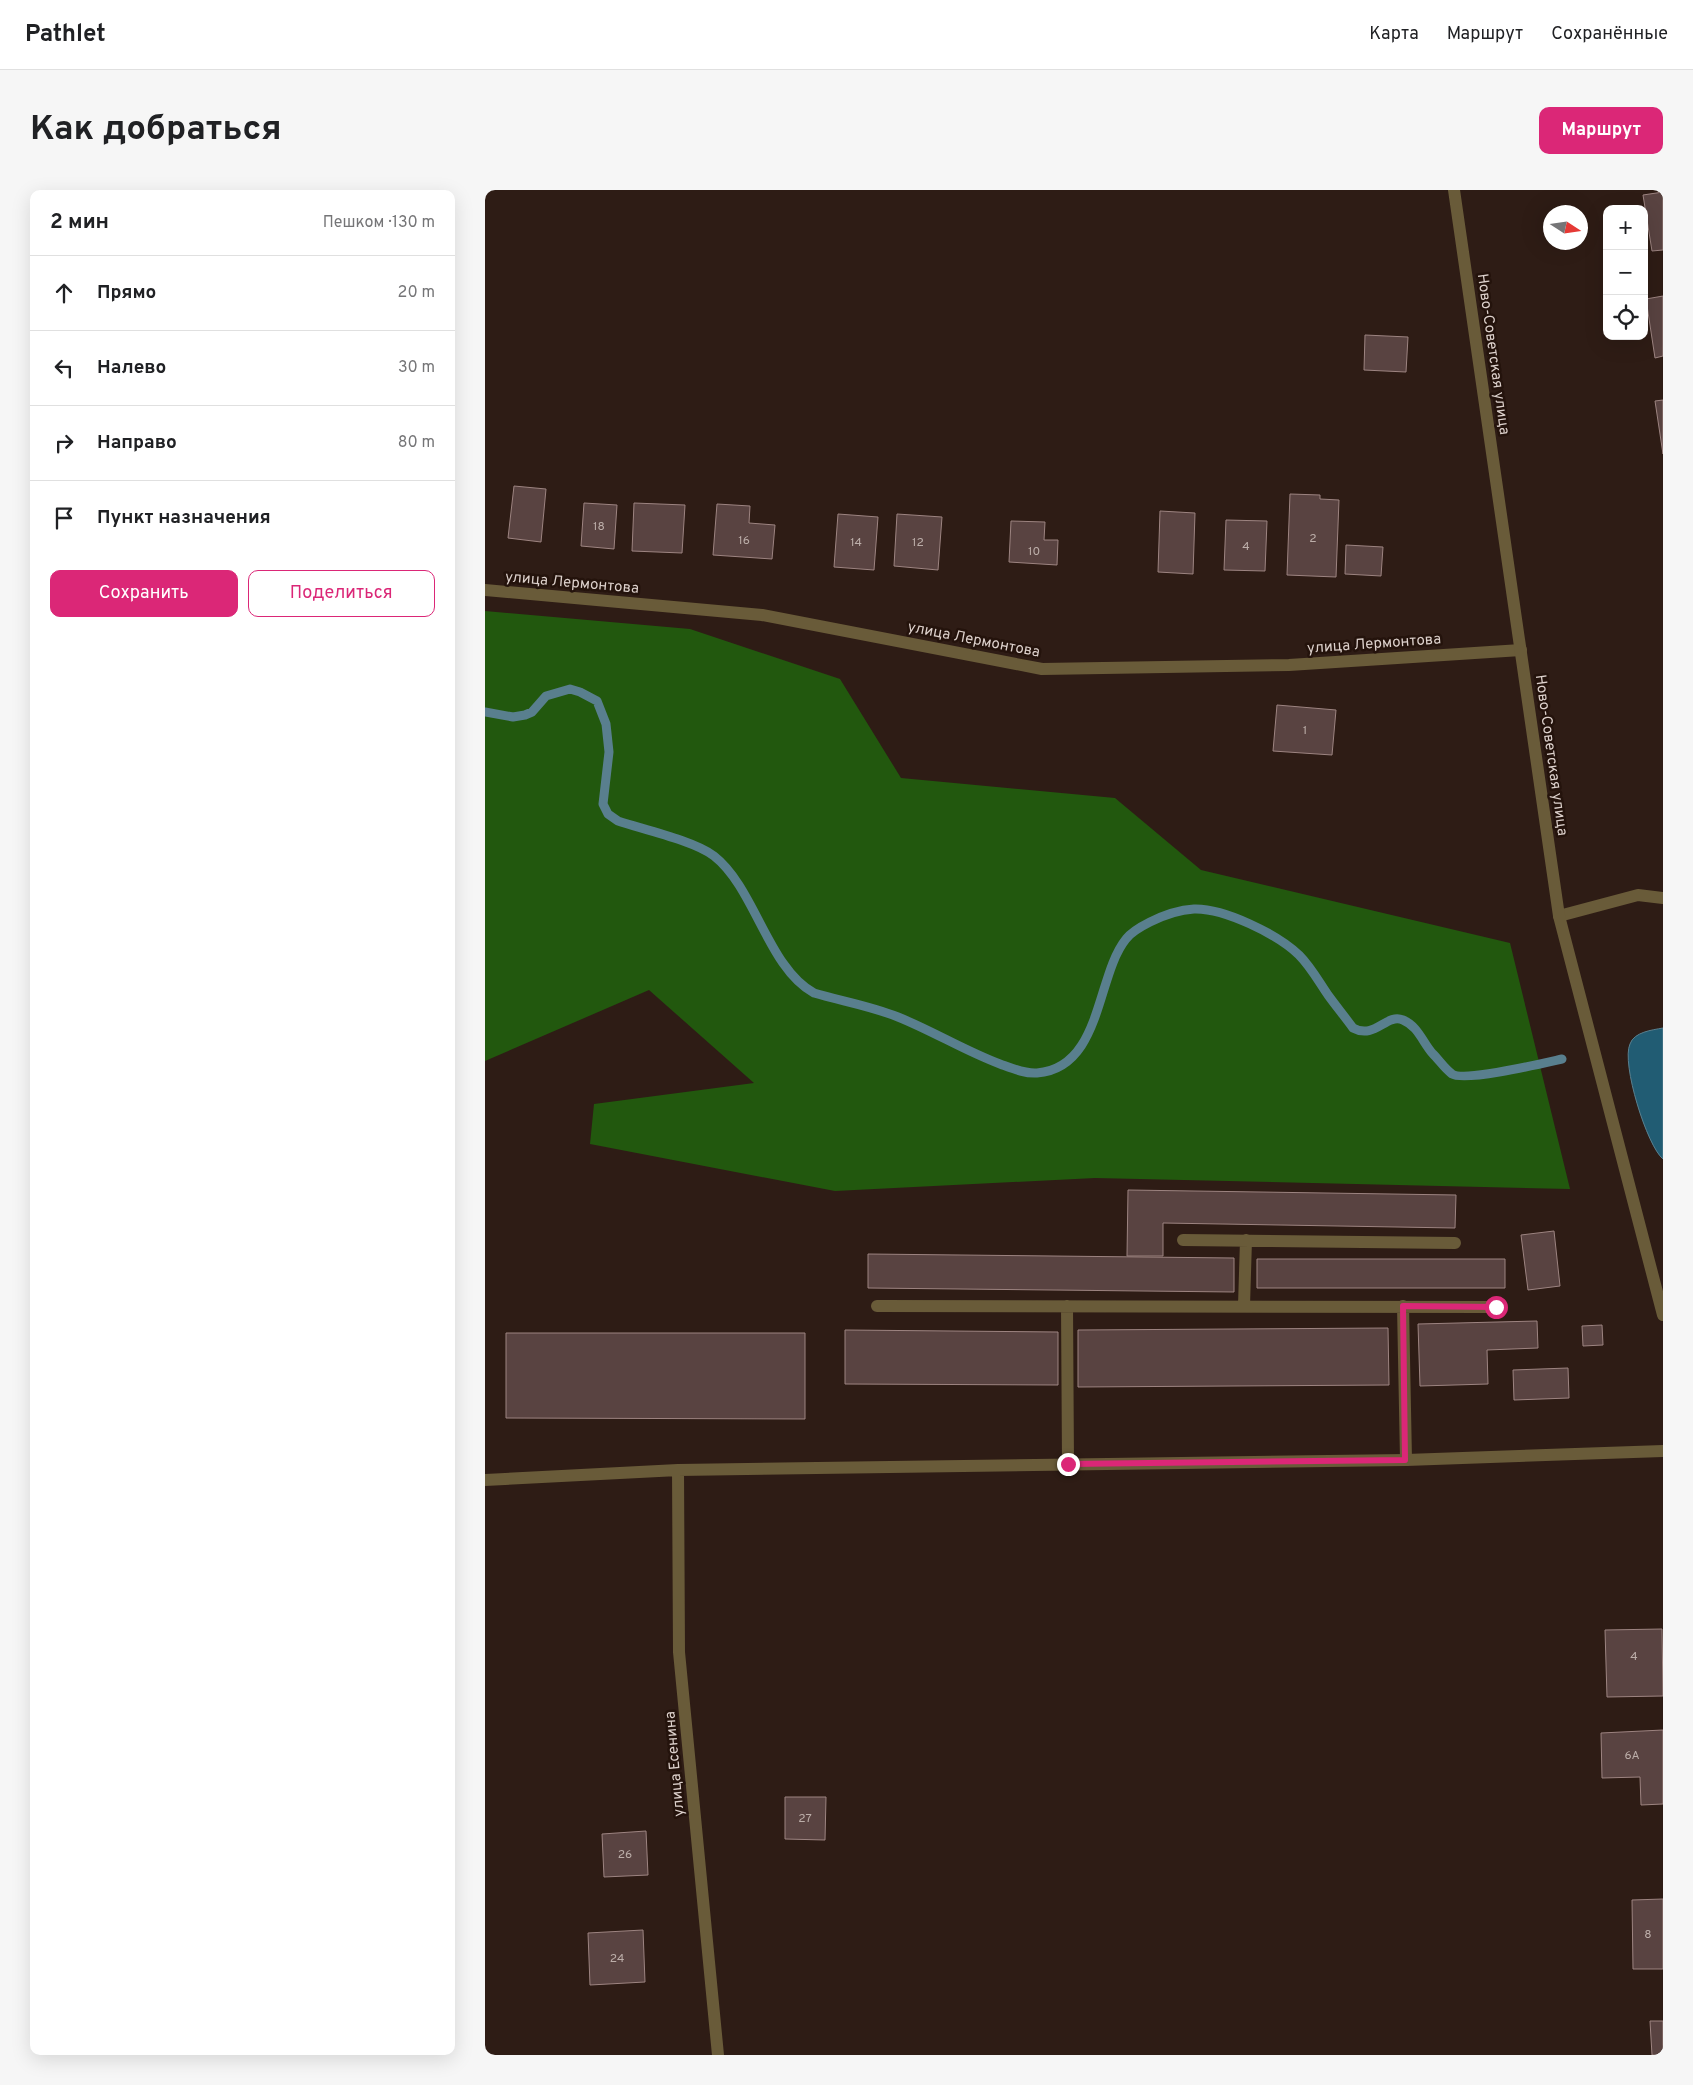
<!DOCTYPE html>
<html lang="ru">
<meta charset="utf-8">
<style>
:root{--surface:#fff;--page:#f6f6f6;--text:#202124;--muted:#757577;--line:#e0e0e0;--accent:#db2777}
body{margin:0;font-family:Overpass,sans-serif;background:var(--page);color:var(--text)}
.controls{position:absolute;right:15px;top:15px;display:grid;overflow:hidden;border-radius:10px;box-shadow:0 5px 20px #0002}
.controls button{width:45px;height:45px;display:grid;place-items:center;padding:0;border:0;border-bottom:1px solid var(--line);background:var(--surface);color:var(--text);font:25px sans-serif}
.compass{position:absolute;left:1058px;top:15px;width:45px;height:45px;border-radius:50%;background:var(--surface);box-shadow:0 5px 20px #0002;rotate:102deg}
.stop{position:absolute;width:15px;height:15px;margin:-11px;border:4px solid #db2777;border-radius:50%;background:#fff}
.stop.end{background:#db2777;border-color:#fff;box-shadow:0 1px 5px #0008}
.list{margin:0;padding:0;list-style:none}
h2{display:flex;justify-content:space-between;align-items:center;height:65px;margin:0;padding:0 20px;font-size:21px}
h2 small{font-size:16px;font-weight:400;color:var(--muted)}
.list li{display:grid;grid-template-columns:32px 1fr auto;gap:15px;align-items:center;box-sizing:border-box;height:75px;padding:0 20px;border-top:1px solid var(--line)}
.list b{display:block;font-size:19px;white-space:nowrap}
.list em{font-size:16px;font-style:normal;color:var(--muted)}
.actions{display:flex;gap:10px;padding:15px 20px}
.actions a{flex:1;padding:11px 0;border:1px solid var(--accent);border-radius:10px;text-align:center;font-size:18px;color:var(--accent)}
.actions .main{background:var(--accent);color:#fff}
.icon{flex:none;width:28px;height:28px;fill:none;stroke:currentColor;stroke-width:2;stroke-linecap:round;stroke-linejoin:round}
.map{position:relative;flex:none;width:1178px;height:1865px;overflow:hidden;border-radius:10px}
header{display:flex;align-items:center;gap:30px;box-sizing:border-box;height:70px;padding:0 25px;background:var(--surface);border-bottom:1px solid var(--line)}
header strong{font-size:24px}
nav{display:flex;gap:28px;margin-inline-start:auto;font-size:18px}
.intro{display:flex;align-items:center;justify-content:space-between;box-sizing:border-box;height:120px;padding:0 30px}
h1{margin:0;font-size:35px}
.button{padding:12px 22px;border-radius:10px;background:var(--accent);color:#fff;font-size:18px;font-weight:700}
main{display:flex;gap:30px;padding:0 30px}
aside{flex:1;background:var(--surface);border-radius:10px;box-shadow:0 5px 20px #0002}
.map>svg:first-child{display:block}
</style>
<header>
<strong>Pathlet</strong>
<nav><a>Карта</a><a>Маршрут</a><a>Сохранённые</a></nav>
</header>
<div class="intro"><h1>Как добраться</h1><a class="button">Маршрут</a></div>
<main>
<aside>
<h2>2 мин<small>Пешком · 130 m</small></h2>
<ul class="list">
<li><svg class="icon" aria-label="ahead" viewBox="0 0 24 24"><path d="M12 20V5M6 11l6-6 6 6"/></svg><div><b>Прямо</b></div><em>20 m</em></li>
<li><svg class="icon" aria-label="left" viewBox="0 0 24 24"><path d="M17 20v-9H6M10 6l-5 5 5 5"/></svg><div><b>Налево</b></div><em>30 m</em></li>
<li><svg class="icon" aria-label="right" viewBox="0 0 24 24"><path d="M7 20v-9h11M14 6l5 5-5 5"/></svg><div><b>Направо</b></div><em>80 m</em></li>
<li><svg class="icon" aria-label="arrive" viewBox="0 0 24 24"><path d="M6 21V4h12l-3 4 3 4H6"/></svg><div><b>Пункт назначения</b></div></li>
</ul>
<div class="actions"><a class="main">Сохранить</a><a>Поделиться</a></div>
</aside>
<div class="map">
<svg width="1178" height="1865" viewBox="0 0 1178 1865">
<rect width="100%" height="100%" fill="#2e1c15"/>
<path fill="#22580e" d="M0,421L205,439L355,489L416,588L630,608L716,680L1025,753L1085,999L610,988L350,1001L105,954L109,914L269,893L164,800L0,871Z"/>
<path fill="#215c73" stroke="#597f8e" d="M1178,838V969C1162,956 1136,873 1145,854C1149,842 1167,840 1178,838Z"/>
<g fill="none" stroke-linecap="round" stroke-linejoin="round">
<path stroke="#597f8e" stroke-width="9" d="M0,522L28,527L40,525L47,522L61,506L85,499L95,502L112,511L121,534L124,562L118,614L123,624L133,631C157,639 210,651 229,666C270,698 283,778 329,803C356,811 386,816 413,827C448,841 480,861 515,874C526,878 540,884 552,883C617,878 611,786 641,749C647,741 657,736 665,732C679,725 693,720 709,719C739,718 792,744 814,765C826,777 834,792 843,805C851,816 860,827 868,838C890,850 901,823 918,830C933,836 938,853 948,864C954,870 960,879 967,884C980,892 1059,873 1077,869"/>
</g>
<path fill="#594341" stroke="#9d8481" d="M1178,2V60L1167,61L1158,5Z
M1178,106V166L1170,168L1161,109Z
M880,145L923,147L921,182L879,180Z
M1178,210V264L1170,211Z
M29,296L61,299L56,352L23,348Z
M805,304L835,305V309L854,310L851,387L802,385Z
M99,313L132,315L129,359L96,356Z
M149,313L200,315L197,363L147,361Z
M232,314L265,316L264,333L290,335L287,369L228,365Z
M675,321L710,323L708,384L673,382Z
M353,324L393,327L389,380L349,377Z
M412,324L457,327L453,380L409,376Z
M741,330L782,331L780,381L739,380Z
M526,331L560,332L559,350H573L572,375L524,372Z
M861,355L898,357L896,386L860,384Z
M792,515L851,520L847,565L788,561Z
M643,1000L971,1005L970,1038L678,1033V1066H642Z
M1069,1041L1075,1096L1043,1100L1036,1045Z
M383,1064L749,1068V1102L383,1098Z
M772,1069H1020V1098H772Z
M1052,1131L1053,1158L1002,1160L1003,1194L935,1196L933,1134Z
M1117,1135L1118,1155L1098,1156L1097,1136Z
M903,1138L904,1195L593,1197V1140Z
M360,1140L573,1142V1195L360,1194Z
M21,1143H320V1229L21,1228Z
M1083,1178L1084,1208L1029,1210L1028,1180Z
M1177,1439L1178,1506L1122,1507L1120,1440Z
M1178,1540V1614L1156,1615L1155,1587L1117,1588L1116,1543Z
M300,1607H341L340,1650L300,1649Z
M161,1641L163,1685L119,1687L117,1644Z
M1178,1709V1779H1148L1147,1710Z
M158,1740L160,1792L105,1795L103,1743Z
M1165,1831H1178V1865H1167Z"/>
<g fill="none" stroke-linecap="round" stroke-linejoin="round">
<path stroke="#695b39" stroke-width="12" d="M1074,726L1153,705L1178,708
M698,1050L970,1053
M392,1116L1011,1117
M582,1116L583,1274
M759,1116L761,1050
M918,1116L921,1270"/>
<path stroke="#695b39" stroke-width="12" d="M0,400L277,425L557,479L804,475L1036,460
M193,1280L194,1462L233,1865
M0,1290L193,1280L921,1270L1178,1261"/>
<path stroke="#695b39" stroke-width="12" d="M969,0L1074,726L1178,1125"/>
</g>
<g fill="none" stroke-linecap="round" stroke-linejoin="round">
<path stroke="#db2777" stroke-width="6" d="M583,1274L920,1270L918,1116L1011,1117"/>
</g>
<g text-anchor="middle" stroke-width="5" stroke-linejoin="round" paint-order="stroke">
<g font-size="12" fill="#bcaea9">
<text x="114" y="340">18</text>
<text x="828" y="352">2</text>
<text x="259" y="354">16</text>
<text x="371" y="356">14</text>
<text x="433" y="356">12</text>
<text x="761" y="360">4</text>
<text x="549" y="365">10</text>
<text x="820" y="544">1</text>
<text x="1149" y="1470">4</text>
<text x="1147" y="1569">6А</text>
<text x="320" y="1632">27</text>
<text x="140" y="1668">26</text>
<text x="1163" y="1748">8</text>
<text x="132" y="1772">24</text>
</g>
<g font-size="15" fill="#ddd1cc" stroke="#24130c">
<text transform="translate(1009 164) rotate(82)" y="5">Ново-Советская улица</text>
<text transform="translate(87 392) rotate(5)" y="5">улица Лермонтова</text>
<text transform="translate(489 449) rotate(11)" y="5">улица Лермонтова</text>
<text transform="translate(889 453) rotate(-4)" y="5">улица Лермонтова</text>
<text transform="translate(1067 565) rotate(82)" y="5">Ново-Советская улица</text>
<text transform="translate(189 1574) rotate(-95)" y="5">улица Есенина</text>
</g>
</g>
</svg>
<div class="controls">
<button>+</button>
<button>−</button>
<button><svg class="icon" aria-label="locate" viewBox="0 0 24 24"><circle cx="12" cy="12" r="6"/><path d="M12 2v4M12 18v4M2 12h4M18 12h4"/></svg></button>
</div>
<svg class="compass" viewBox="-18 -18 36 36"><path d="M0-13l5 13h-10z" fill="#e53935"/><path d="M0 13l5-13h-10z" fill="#757577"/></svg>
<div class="stop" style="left:1011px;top:1117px"></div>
<div class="stop end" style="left:583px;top:1274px"></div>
</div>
</main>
